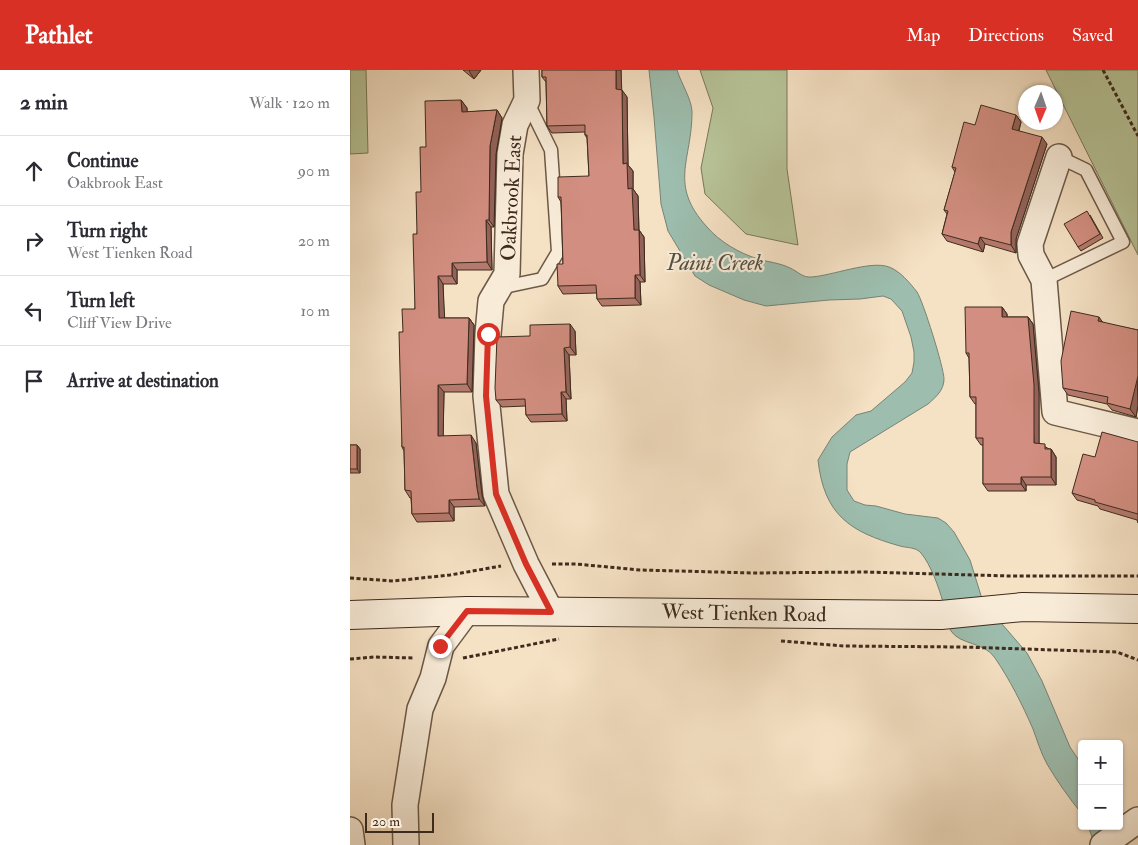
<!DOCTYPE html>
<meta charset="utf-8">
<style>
:root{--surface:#fff;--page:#f7f7f7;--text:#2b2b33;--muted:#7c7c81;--line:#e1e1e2;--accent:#d93025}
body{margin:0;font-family:"IM FELL Double Pica",serif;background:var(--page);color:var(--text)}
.controls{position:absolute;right:15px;bottom:15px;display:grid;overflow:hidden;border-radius:5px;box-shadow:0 1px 4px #0004}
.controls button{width:45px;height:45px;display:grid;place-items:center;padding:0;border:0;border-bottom:1px solid var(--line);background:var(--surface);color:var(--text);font:25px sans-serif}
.compass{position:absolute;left:668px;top:15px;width:45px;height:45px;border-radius:50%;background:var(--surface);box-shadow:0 1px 4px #0004;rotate:182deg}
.scale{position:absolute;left:15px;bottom:12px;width:69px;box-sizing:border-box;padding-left:5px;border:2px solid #3e2b1d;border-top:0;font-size:14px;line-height:18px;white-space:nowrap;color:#3e2b1d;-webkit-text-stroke:4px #f8ecd9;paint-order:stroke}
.stop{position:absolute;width:15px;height:15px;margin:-11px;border:4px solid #d93025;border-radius:50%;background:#fff}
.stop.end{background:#d93025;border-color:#fff;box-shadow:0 1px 5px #0008}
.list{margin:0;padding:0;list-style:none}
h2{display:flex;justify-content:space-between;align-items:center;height:65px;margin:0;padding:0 20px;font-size:21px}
h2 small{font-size:16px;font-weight:400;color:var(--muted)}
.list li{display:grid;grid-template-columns:32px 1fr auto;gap:15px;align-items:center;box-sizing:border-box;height:70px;padding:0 20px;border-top:1px solid var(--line)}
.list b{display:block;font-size:19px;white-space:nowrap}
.list p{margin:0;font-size:16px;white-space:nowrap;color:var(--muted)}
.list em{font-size:16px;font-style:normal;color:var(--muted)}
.icon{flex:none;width:28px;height:28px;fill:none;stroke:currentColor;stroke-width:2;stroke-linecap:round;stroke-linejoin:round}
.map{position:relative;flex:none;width:788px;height:775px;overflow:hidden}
header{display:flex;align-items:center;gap:30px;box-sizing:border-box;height:70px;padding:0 25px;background:var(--accent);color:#fff}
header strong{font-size:24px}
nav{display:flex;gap:28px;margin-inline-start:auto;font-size:18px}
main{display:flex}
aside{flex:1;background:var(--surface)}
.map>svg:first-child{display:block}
</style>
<header>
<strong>Pathlet</strong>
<nav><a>Map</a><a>Directions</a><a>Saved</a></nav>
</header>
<main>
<aside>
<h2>2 min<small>Walk · 120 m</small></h2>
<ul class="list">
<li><svg class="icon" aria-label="ahead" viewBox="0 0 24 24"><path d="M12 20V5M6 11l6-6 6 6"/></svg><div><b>Continue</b><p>Oakbrook East</p></div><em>90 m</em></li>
<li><svg class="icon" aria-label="right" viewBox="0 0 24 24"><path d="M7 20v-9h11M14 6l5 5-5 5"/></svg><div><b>Turn right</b><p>West Tienken Road</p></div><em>20 m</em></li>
<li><svg class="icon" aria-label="left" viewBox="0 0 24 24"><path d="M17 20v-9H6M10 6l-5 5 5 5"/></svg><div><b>Turn left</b><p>Cliff View Drive</p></div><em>10 m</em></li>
<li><svg class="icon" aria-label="arrive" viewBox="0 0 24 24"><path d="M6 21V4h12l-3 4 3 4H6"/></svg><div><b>Arrive at destination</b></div></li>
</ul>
</aside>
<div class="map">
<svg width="788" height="775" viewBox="0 0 788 775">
<rect width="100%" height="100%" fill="#f5e1c4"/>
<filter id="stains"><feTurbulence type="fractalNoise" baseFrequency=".004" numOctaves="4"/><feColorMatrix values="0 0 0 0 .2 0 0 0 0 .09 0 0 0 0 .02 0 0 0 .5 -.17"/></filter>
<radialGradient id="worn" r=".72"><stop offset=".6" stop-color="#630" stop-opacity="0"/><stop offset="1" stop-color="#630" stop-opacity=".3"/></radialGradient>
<path fill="#b7c498" stroke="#7a785a" d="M0,0H16L18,83L0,84Z
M350,0H437V99L448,175L396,164L355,124L351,98L363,38Z
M696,0H788V185Z"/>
<path fill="#9dbeaf" stroke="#778375" d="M299,0H327C331,13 342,30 342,42C342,91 318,114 357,157C370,172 389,183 408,189C418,192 430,193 440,198C447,201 453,208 461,207C481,206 521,190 539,197C550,201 560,213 567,222C573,231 594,298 594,309C594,320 586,327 578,334L500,382L497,394V420L504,431L515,435L526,436L555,444L588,448L596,453L604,462L620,490L633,532L677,583L692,611L720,677L732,695V744C719,728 707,711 697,694C691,683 687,670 683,659C672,634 660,610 645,588C635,572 610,575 601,561C596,552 595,542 593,532C589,518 581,495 571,483C566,477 557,478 550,476C500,462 474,445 468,390L482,367L506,345L521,341L555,312L562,303L564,292V282L561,267L552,241L541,229L533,226L510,229L479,230L416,236L394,230L359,215L345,206L318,161L311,134L304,47Z
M738,756H768L778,775H745Z"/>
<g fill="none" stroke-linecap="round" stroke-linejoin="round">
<defs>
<path id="service" d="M694,210L773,172L736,100L709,87
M149,218L192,209L208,182L201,80L177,31"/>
<path id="minor" d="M176,0L177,30L165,55L160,84L157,204L141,231L138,264L136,326L146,424L176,494L201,542
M709,87L680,174L681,185L694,210L705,342L788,362
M0,760L2,775
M56,775L55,735L70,639L83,608L91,576L117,541
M753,775L788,750"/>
<path id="secondary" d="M0,545L117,541L591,545L673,537L788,539"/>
</defs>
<use href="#service" stroke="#6c5847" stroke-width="15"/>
<use href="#minor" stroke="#6c5847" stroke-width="28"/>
<use href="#secondary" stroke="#3e2b1d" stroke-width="30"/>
<path stroke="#3e2b1d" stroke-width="3" stroke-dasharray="4 2.5" stroke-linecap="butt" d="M753,0L788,66
M202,494H226L290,500L404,503L515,502L660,506H788
M0,508L43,511L100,505L151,496
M431,571L494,576L612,577L767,582L788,590
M113,588L209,569
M0,589L24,587L64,588"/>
<use href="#service" stroke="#f8ecd9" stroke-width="12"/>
<use href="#minor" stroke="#f8ecd9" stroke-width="25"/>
<use href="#secondary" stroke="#f8ecd9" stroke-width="28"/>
</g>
<path fill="#b57a6e" stroke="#3e2b1d" d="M113,0H131L124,9Z
M192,0H271V20L277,27L278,95L283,101V119L288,126L289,160L294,167L295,212H290L291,235L252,236L247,229V223L213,224L208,216L213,194L211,132L208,127L239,106L237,68L235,65V62L202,63L197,56L196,12L192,7Z
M111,30L117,38V42L147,40L152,48L146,84L144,157H141L142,200H107V214H93L94,248H119L124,255L122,322H94L93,366L126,373L132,425L135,436L104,437V451L67,452L62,444L61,428H60L55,420L54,381L52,377L53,262L65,239L67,164L76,77Z
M666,45L671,52L669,61L697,74L666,169V183L635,174L633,182L597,171L592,164L597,144L594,140L605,102L602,97L625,55Z
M740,145L753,168L731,181L728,177Z
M652,237L657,244V247H678L683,254L689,323V373L699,379H701L706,387V415H676V421H638L633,414V375H631L626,368V334H625L620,327L619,288L616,283Z
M752,253L788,260V335L786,347L762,340L757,334L718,325L713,318Z
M225,261L226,285H219L221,329H216L217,351L181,352L176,345V336L152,337L146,330L180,266Z
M788,372V453L787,450L750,439L748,436L727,430L722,423Z
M0,375H7L10,379V403H0Z"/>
<path fill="#93635a" stroke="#3e2b1d" d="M120,0H131L124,9L119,1Z
M266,0H271L272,27L266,19Z
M272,20L277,27L278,95L283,101V119L288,126L289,167L284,160L278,119L273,94Z
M111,30L117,38V49L112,42Z
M147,40L152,48L146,84L144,157L139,150L140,76Z
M666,45L671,52L667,66L662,59Z
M692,67L697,74L666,169V183L661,175V162Z
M136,150L141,157L142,200L137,192Z
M289,160L294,167L295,212L290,205Z
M630,167L635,174L633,182L628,174Z
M102,193L107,200V214L102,206Z
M285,205L290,212L291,235L285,228Z
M88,206L93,214L95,255L89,248Z
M652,237L657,244V254L652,247Z
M678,247L683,254L689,323V380L684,373Z
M749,247L754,254L748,251Z
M119,248L124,255L122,322L117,314Z
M220,254L225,261L226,285L220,277Z
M214,278L219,285L221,329L216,322Z
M787,306L788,335L786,347L780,339Z
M88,315L94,322L93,374L88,366Z
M211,322L216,329L217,351L212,344Z
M121,365L126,373L132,425L135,436L129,429L127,418Z
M7,375L10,379V403L7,399Z
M701,379L706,387V415L701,407Z
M671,407L676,415V421L671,414Z
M99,430L104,437V451L99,443Z"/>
<path fill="#d28e80" stroke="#3e2b1d" d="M192,0H266V19L272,20L273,94L277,93L278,119L282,118L284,160H289L290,205H285V228L247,229L246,215L208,216L207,194H213L211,127H208V107L239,106L237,65H235V55L197,56L196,7H192Z
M111,30L112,42L147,40L140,76L139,150H136L137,192L102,193V206H88L89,248H119L117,314L88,315V366L121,365L127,418L129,429L99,430V443L62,444L61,421L55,420L54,377H52L49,262H53L52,239H65L63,164H67L66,122H71L70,77H76L75,31Z
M631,35L666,45L662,59L692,67L661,162V175L630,167L628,174L592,164L598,141L594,140L606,98L602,97L614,52L625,55Z
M737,141L750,164L728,177L714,154Z
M615,237H652V247H678L684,315V373L695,374V379H701V407H671V414H633V368H626V327H620L619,283H616Z
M721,241L749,247L748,251L788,260V306L780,339L757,333L758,327L713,318L711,291Z
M220,254V277L214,278L216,322H211L212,344L176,345L175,329L146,330L145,318L147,267L180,266V255Z
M752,362L788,372V444L745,432V430L722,423L733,384L745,387Z
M0,375H7V399H0Z"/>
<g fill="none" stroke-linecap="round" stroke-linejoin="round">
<path stroke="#d93025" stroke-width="6" d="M90,576L117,541L201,542L176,494L146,424L136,326L138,264"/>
</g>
<g text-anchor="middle" stroke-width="4.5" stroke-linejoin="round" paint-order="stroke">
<g font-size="21" fill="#3e2b1d" stroke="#f8ecd9">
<text transform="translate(161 128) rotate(-87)" y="7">Oakbrook East</text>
<text transform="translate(394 543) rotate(1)" y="7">West Tienken Road</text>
</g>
<g font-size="22" font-style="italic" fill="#565042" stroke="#f8ecd9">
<text x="365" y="200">Paint Creek</text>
</g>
</g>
<rect width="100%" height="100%" filter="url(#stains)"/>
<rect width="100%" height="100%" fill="url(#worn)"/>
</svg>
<div class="controls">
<button>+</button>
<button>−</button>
</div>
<svg class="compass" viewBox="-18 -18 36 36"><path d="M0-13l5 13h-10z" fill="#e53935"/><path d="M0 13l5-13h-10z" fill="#7c7c81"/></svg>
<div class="scale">20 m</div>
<div class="stop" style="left:138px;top:264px"></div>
<div class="stop end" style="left:90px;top:576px"></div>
</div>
</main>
